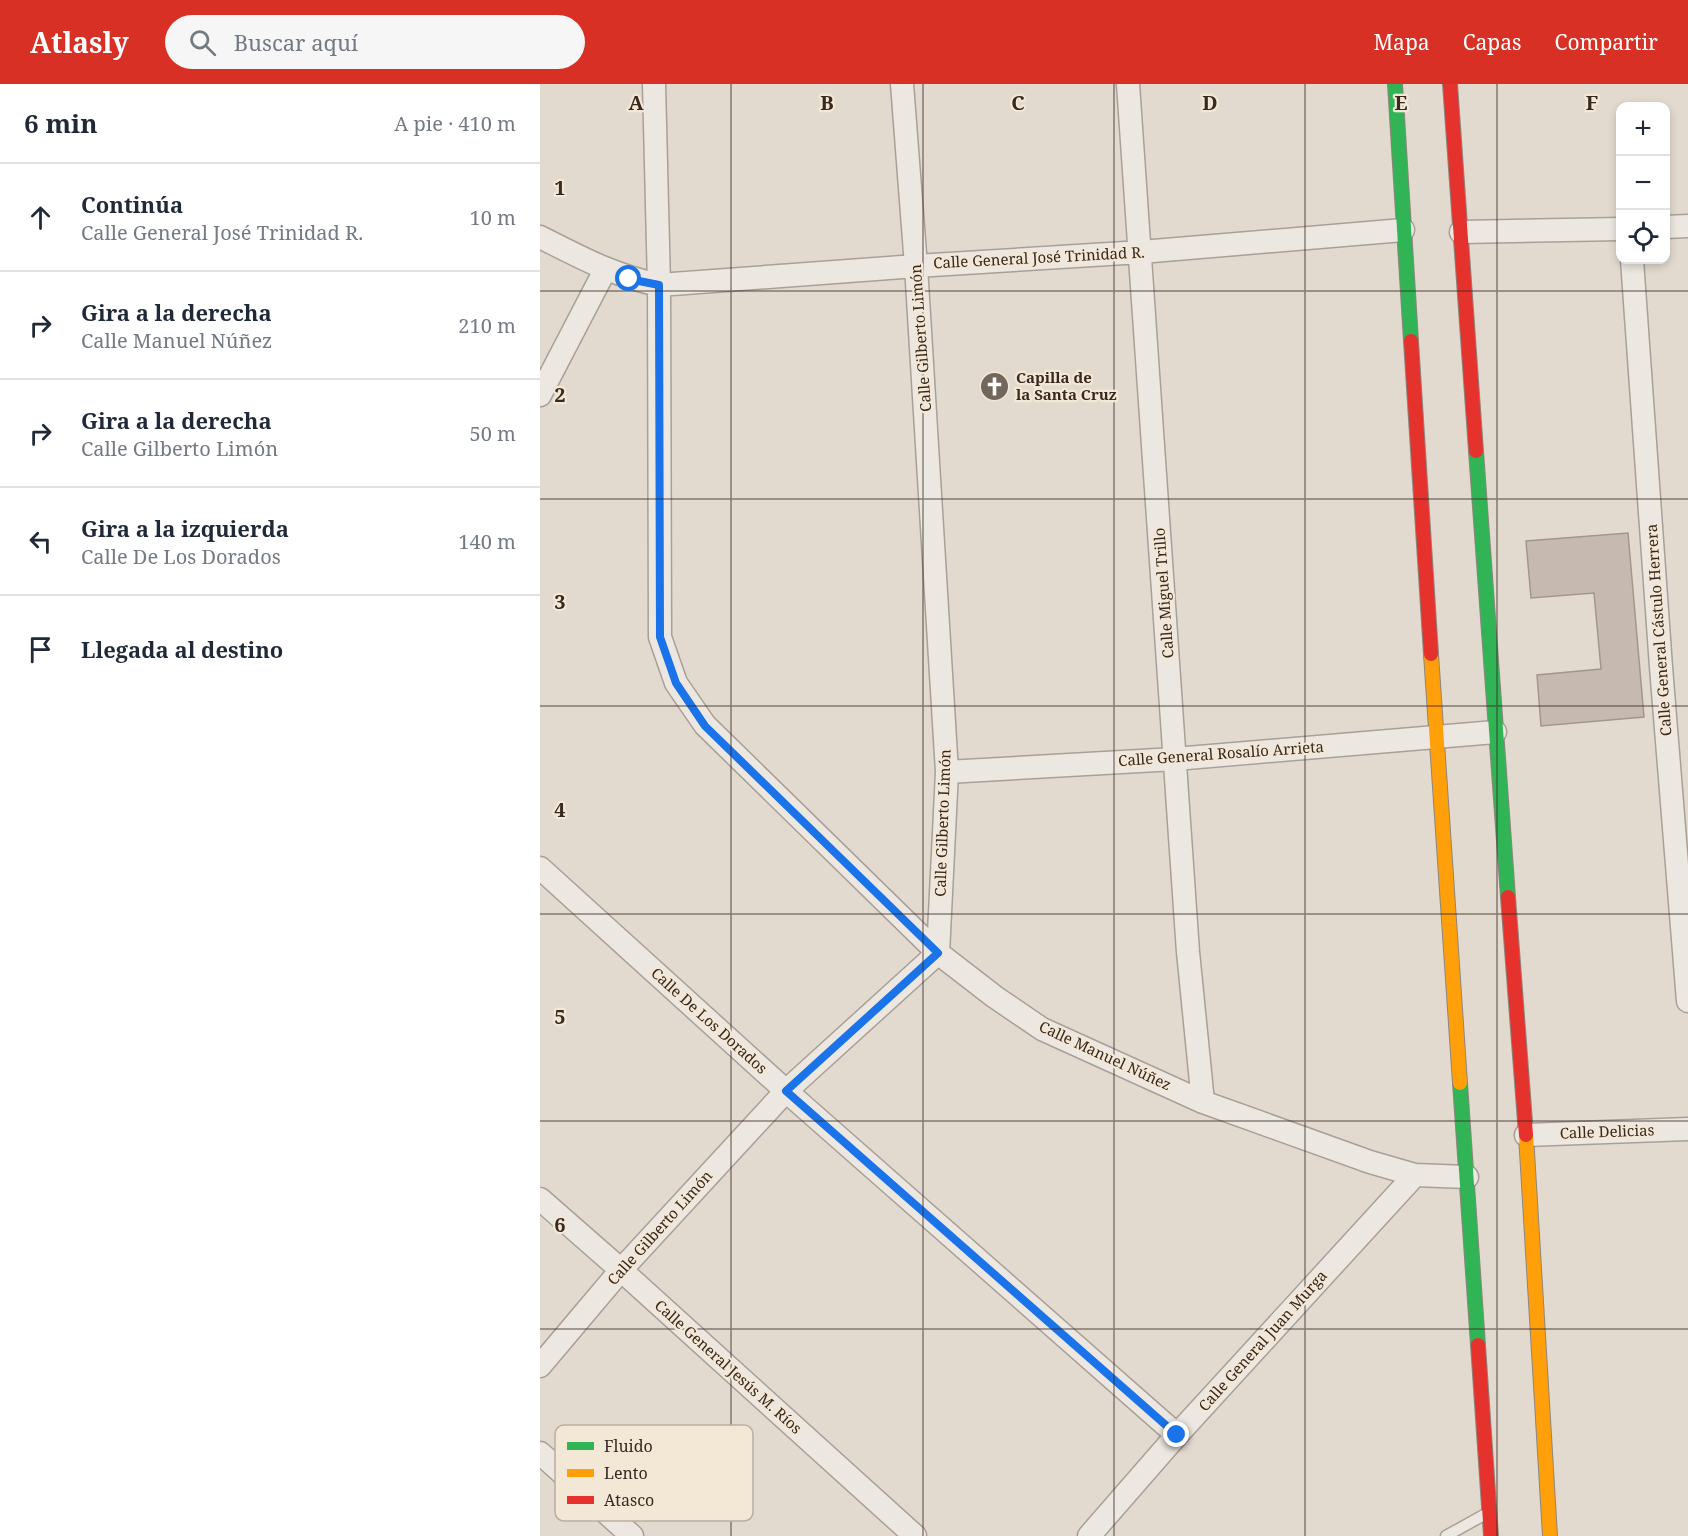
<!DOCTYPE html>
<html lang="es">
<meta charset="utf-8">
<style>
:root{--surface:#fff;--page:#f6f6f7;--text:#1f2937;--muted:#747a83;--line:#e0e1e3;--accent:#d93025}
body{margin:0;font-family:"Noto Serif",serif;background:var(--page);color:var(--text)}
.controls{position:absolute;right:18px;top:18px;display:grid;overflow:hidden;border-radius:12px;box-shadow:0 3px 9px #0003}
.controls button{width:54px;height:54px;display:grid;place-items:center;padding:0;border:0;border-bottom:2px solid var(--line);background:var(--surface);color:var(--text);font:30px sans-serif}
.stop{position:absolute;width:18px;height:18px;margin:-14px;border:4px solid #1a73e8;border-radius:50%;background:#fff}
.stop.end{background:#1a73e8;border-color:#fff;box-shadow:0 2px 6px #0008}
.list{margin:0;padding:0;list-style:none}
h2{display:flex;justify-content:space-between;align-items:center;height:78px;margin:0;padding:0 24px;font-size:26px}
h2 small{font-size:20px;font-weight:400;color:var(--muted)}
.list li{display:grid;grid-template-columns:39px 1fr auto;gap:18px;align-items:center;box-sizing:border-box;height:108px;padding:0 24px;border-top:2px solid var(--line)}
.list b{display:block;font-size:22px;white-space:nowrap}
.list p{margin:0;font-size:20px;white-space:nowrap;color:var(--muted)}
.list em{font-size:20px;font-style:normal;color:var(--muted)}
.icon{flex:none;width:33px;height:33px;fill:none;stroke:currentColor;stroke-width:2;stroke-linecap:round;stroke-linejoin:round}
.map{position:relative;flex:none;width:1148px;height:1452px;overflow:hidden}
header{display:flex;align-items:center;gap:36px;box-sizing:border-box;height:84px;padding:0 30px;background:var(--accent);color:#fff}
header strong{font-size:28px}
nav{display:flex;gap:33px;margin-inline-start:auto;font-size:21px}
.search{width:420px;height:54px;background:var(--page);display:flex;align-items:center;gap:15px;box-sizing:border-box;padding:0 21px;border-radius:33px;color:var(--muted);font-size:22px}
main{display:flex}
aside{flex:1;background:var(--surface)}
.map>svg:first-child{display:block}
</style>
<header>
<strong>Atlasly</strong>
<div class="search"><svg class="icon" aria-label="search" viewBox="0 0 24 24"><circle cx="10" cy="10" r="6"/><path d="M15 15l6 6"/></svg>Buscar aquí</div>
<nav><a>Mapa</a><a>Capas</a><a>Compartir</a></nav>
</header>
<main>
<aside>
<h2>6 min<small>A pie · 410 m</small></h2>
<ul class="list">
<li><svg class="icon" aria-label="ahead" viewBox="0 0 24 24"><path d="M12 20V5M6 11l6-6 6 6"/></svg><div><b>Continúa</b><p>Calle General José Trinidad R.</p></div><em>10 m</em></li>
<li><svg class="icon" aria-label="right" viewBox="0 0 24 24"><path d="M7 20v-9h11M14 6l5 5-5 5"/></svg><div><b>Gira a la derecha</b><p>Calle Manuel Núñez</p></div><em>210 m</em></li>
<li><svg class="icon" aria-label="right" viewBox="0 0 24 24"><path d="M7 20v-9h11M14 6l5 5-5 5"/></svg><div><b>Gira a la derecha</b><p>Calle Gilberto Limón</p></div><em>50 m</em></li>
<li><svg class="icon" aria-label="left" viewBox="0 0 24 24"><path d="M17 20v-9H6M10 6l-5 5 5 5"/></svg><div><b>Gira a la izquierda</b><p>Calle De Los Dorados</p></div><em>140 m</em></li>
<li><svg class="icon" aria-label="arrive" viewBox="0 0 24 24"><path d="M6 21V4h12l-3 4 3 4H6"/></svg><div><b>Llegada al destino</b></div></li>
</ul>
</aside>
<div class="map">
<svg width="1148" height="1452" viewBox="0 0 1148 1452">
<rect width="100%" height="100%" fill="#e3dacf"/>
<path fill="#c6b9b0" stroke="#a3968e" stroke-width="1.5" d="M1088,449L1104,633L1001,642L997,591L1061,585L1054,509L991,514L986,457Z"/>
<g fill="none" stroke-linecap="round" stroke-linejoin="round">
<defs>
<path id="lane" d="M906,1452L944,1431"/>
<path id="street" d="M114,0L119,201L120,553L136,599L165,641L398,869L455,913L502,945L663,1018L830,1078L875,1091L927,1093
M588,0L648,868L663,1018
M1126,143L1148,142
M921,148L1080,145
M0,153C42,174 72,191 119,201L376,182L601,168L863,146
M1092,176L1121,583L1148,917
M0,311L65,186
M407,688L635,675L955,648
M0,784L246,1007L637,1351
M986,1051L1148,1045
M0,1115L81,1186L375,1452
M0,1282L81,1186L246,1007L398,869L407,688L376,182L362,0
M0,1369L92,1452
M549,1452L637,1351L875,1091"/>
<path id="fast" d="M855,0L871,257
M936,367L968,813
M920,999L938,1261"/>
<path id="slow" d="M891,570L920,999
M986,1051L1010,1452"/>
<path id="jam" d="M910,0L936,367
M871,257L891,570
M968,813L986,1051
M938,1261L951,1452"/>
</defs>
<use href="#lane" stroke="#a8a098" stroke-width="13"/>
<use href="#street" stroke="#a8a098" stroke-width="25"/>
<use href="#fast" stroke="#8e867e" stroke-width="16"/>
<use href="#slow" stroke="#8e867e" stroke-width="16"/>
<use href="#jam" stroke="#8e867e" stroke-width="16"/>
<use href="#lane" stroke="#ece7e0" stroke-width="10"/>
<use href="#street" stroke="#ece7e0" stroke-width="22"/>
<use href="#fast" stroke="#30b455" stroke-width="14"/>
<use href="#slow" stroke="#ff9f0a" stroke-width="14"/>
<use href="#jam" stroke="#e5322d" stroke-width="14"/>
</g>
<g fill="none" stroke-linecap="round" stroke-linejoin="round">
<path stroke="#1a73e8" stroke-width="8" d="M89,195L119,201L120,553L136,599L165,642L398,869L246,1007L637,1351"/>
</g>
<path fill="none" stroke="#372820" stroke-width="1.5" stroke-opacity="0.55" d="M191,0V1452M383,0V1452M574,0V1452M765,0V1452M957,0V1452M0,207H1148M0,415H1148M0,622H1148M0,830H1148M0,1037H1148M0,1245H1148"/>
<defs>
<symbol id="church-disc" viewBox="-11 -11 22 22"><circle r="9.5" fill="#73665d" stroke="#f3e7d6"/><path d="M-1.2-6h2.4v3.5h3.3v2.4h-3.3V6h-2.4V-.1h-3.3v-2.4h3.3Z" fill="#fff"/></symbol>
</defs>
<g fill-rule="evenodd">
<use href="#church-disc" x="438" y="286" width="33" height="33"/>
</g>
<g text-anchor="middle" stroke-width="4.5" stroke-linejoin="round" paint-order="stroke">
<g font-size="15" fill="#372820" stroke="#f3e7d6">
<text transform="translate(499 174) rotate(-3)" y="5">Calle General José Trinidad R.</text>
<text transform="translate(381 254) rotate(-94)" y="5">Calle Gilberto Limón</text>
<text transform="translate(624 509) rotate(-94)" y="5">Calle Miguel Trillo</text>
<text transform="translate(1119 546) rotate(-94)" y="5">Calle General Cástulo Herrera</text>
<text transform="translate(681 670) rotate(-4)" y="5">Calle General Rosalío Arrieta</text>
<text transform="translate(403 739) rotate(-88)" y="5">Calle Gilberto Limón</text>
<text transform="translate(169 937) rotate(42)" y="5">Calle De Los Dorados</text>
<text transform="translate(565 972) rotate(25)" y="5">Calle Manuel Núñez</text>
<text transform="translate(1067 1048) rotate(-2)" y="5">Calle Delicias</text>
<text transform="translate(120 1144) rotate(-48)" y="5">Calle Gilberto Limón</text>
<text transform="translate(723 1257) rotate(-48)" y="5">Calle General Juan Murga</text>
<text transform="translate(188 1283) rotate(42)" y="5">Calle General Jesús M. Ríos</text>
</g>
<g font-size="15" font-weight="bold" fill="#372820" stroke="#f3e7d6" text-anchor="start">
<text x="476" y="299">Capilla de<tspan x="476" dy="17">la Santa Cruz</tspan></text>
</g>
</g>
<rect x="15" y="1341" width="198" height="96" rx="9" fill="#f3e7d6" stroke="#bbae9f" stroke-width="1.5"/>
<rect x="27" y="1358" width="27" height="8" fill="#30b455"/>
<rect x="27" y="1385" width="27" height="8" fill="#ff9f0a"/>
<rect x="27" y="1412" width="27" height="8" fill="#e5322d"/>
<g font-size="16" fill="#372820">
<text x="64" y="1368">Fluido</text>
<text x="64" y="1395">Lento</text>
<text x="64" y="1422">Atasco</text>
</g>
<g font-size="20" text-anchor="middle" font-weight="bold" fill="#372820" stroke="#f3e7d6" stroke-width="4.5" stroke-linejoin="round" paint-order="stroke">
<text x="96" y="26">A</text>
<text x="287" y="26">B</text>
<text x="478" y="26">C</text>
<text x="670" y="26">D</text>
<text x="861" y="26">E</text>
<text x="1052" y="26">F</text>
<text x="20" y="111">1</text>
<text x="20" y="318">2</text>
<text x="20" y="525">3</text>
<text x="20" y="733">4</text>
<text x="20" y="940">5</text>
<text x="20" y="1148">6</text>
</g>
</svg>
<div class="controls">
<button>+</button>
<button>−</button>
<button><svg class="icon" aria-label="locate" viewBox="0 0 24 24"><circle cx="12" cy="12" r="6"/><path d="M12 2v4M12 18v4M2 12h4M18 12h4"/></svg></button>
</div>
<div class="stop" style="left:89px;top:195px"></div>
<div class="stop end" style="left:637px;top:1351px"></div>
</div>
</main>
